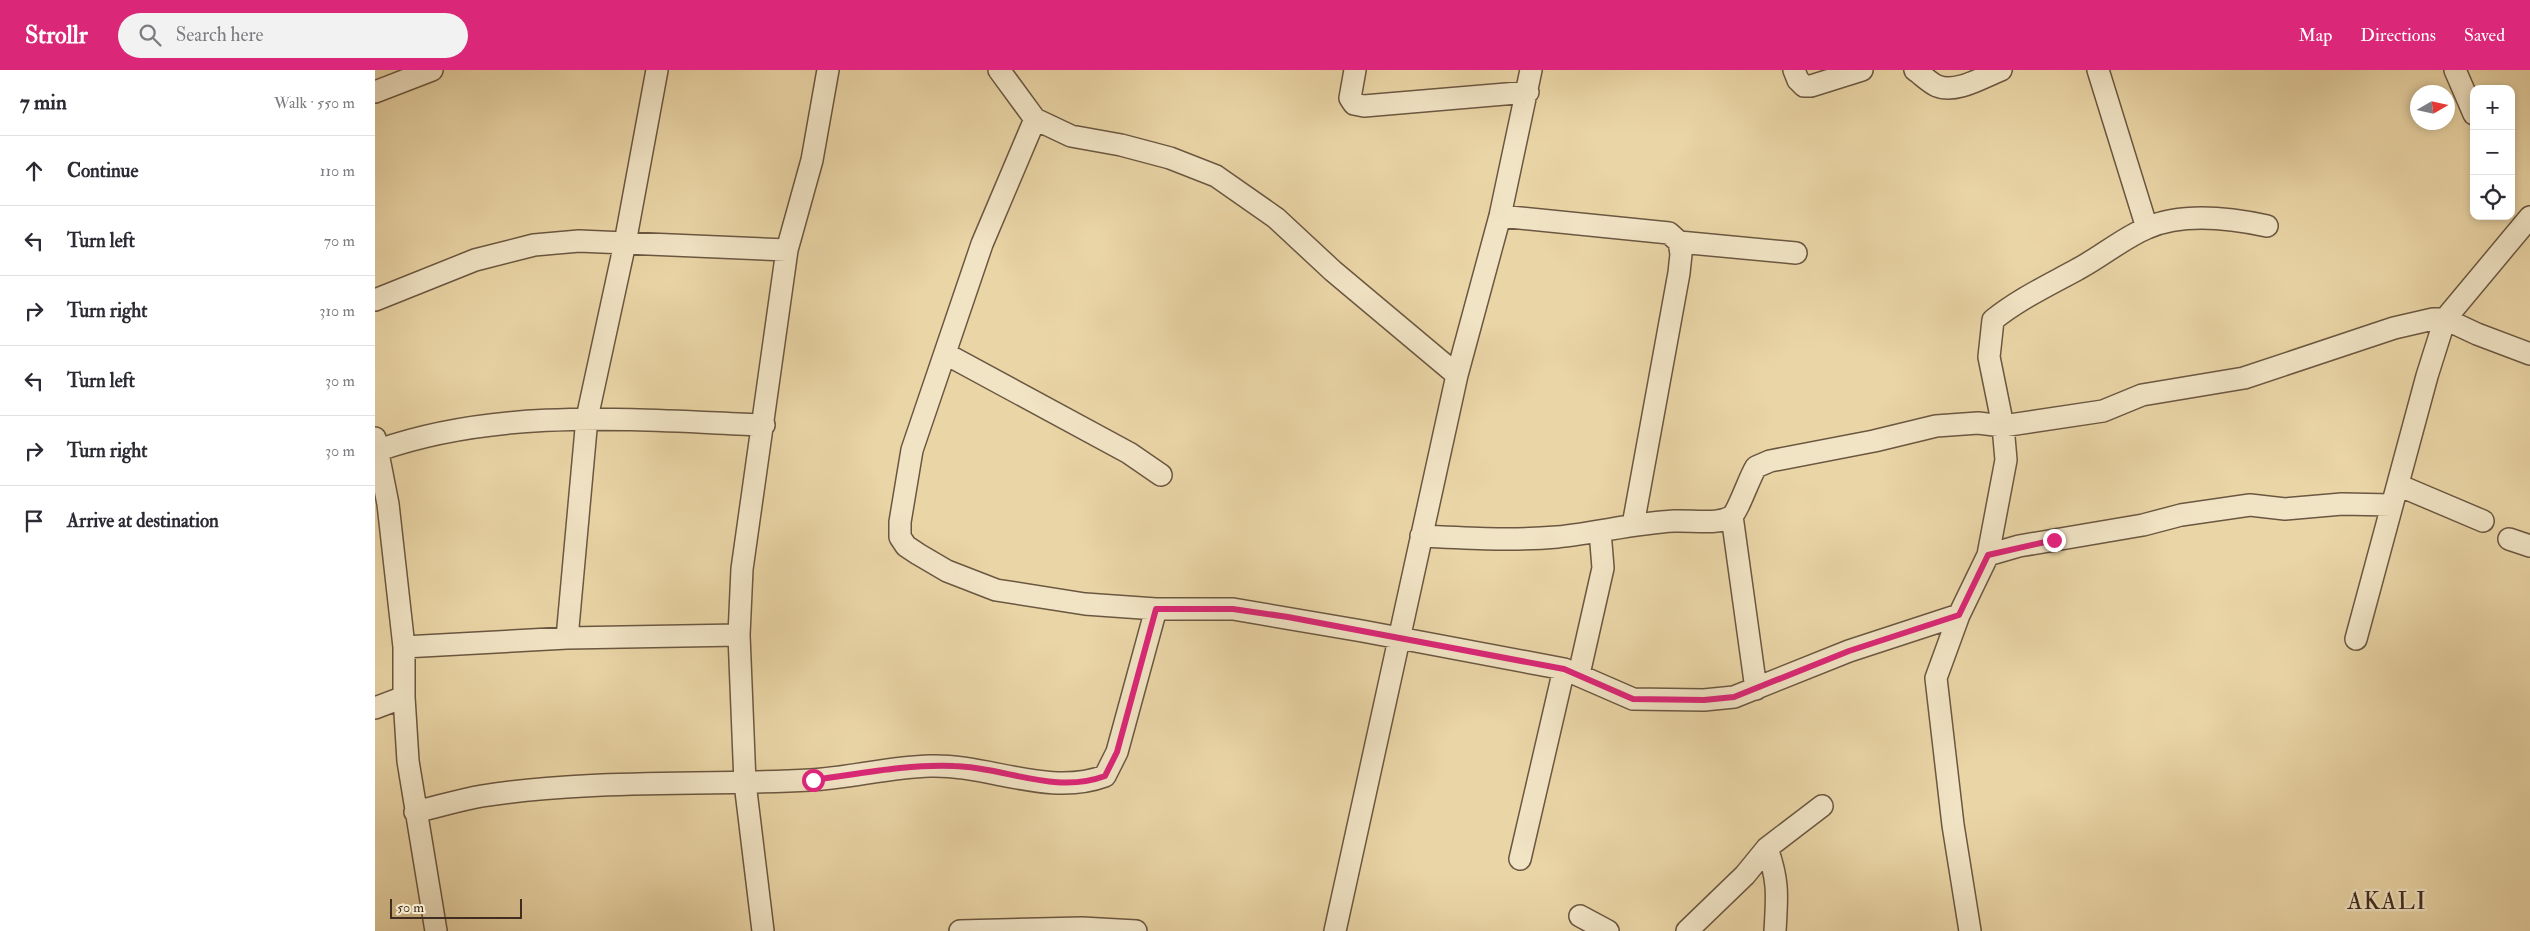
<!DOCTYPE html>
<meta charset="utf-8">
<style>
:root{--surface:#fff;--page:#f2f2f3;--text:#2b2b33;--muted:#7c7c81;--line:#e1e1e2;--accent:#db2777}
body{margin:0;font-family:"IM FELL Double Pica",serif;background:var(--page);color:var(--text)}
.controls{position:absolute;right:15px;top:15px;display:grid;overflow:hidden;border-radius:10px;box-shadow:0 2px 8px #0003}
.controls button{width:45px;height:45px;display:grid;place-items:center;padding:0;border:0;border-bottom:1px solid var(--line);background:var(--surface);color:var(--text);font:25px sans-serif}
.compass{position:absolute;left:2035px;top:15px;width:45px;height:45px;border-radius:50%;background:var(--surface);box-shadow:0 2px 8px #0003;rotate:81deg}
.scale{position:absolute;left:15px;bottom:12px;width:132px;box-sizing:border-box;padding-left:5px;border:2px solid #412d1f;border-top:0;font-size:14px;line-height:18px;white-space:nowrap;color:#412d1f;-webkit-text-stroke:4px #f1e4c5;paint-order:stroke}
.stop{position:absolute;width:15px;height:15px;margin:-11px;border:4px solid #db2777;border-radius:50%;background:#fff}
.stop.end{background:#db2777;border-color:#fff;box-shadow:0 1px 5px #0008}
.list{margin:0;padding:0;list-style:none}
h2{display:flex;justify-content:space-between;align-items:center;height:65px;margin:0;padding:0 20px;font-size:21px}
h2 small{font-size:16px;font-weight:400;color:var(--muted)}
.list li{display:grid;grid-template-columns:32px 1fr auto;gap:15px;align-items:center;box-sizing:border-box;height:70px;padding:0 20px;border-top:1px solid var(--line)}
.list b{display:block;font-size:19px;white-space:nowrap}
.list em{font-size:16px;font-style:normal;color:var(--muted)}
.icon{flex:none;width:28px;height:28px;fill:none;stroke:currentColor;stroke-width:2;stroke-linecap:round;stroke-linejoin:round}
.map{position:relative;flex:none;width:2155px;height:861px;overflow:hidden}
header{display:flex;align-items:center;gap:30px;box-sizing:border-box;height:70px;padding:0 25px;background:var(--accent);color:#fff}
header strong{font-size:24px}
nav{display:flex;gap:28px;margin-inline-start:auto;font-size:18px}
.search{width:350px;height:45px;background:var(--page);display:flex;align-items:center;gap:12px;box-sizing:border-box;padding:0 18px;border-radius:28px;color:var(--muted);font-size:19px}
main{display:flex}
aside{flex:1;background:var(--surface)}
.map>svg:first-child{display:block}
</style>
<header>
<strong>Strollr</strong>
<div class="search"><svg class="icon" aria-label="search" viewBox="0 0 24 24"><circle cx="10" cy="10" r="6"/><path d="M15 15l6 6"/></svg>Search here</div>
<nav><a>Map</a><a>Directions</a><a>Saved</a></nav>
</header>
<main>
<aside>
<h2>7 min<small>Walk · 550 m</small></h2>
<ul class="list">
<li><svg class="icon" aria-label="ahead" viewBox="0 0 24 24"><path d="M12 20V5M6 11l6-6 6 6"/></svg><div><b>Continue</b></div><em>110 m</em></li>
<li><svg class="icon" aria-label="left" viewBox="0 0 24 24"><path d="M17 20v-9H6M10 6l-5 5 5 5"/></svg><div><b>Turn left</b></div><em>70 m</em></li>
<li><svg class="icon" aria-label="right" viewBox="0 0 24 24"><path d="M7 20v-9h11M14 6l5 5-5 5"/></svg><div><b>Turn right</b></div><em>310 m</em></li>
<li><svg class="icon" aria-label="left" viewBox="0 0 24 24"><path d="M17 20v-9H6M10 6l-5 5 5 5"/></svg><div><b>Turn left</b></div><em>30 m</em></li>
<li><svg class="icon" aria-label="right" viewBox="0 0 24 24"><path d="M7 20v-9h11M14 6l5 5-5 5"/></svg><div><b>Turn right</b></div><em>30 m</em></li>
<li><svg class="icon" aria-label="arrive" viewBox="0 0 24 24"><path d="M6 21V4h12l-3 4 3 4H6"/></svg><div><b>Arrive at destination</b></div></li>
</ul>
</aside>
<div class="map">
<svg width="2155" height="861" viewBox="0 0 2155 861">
<rect width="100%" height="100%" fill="#ead5a6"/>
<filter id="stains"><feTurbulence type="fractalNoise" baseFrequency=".004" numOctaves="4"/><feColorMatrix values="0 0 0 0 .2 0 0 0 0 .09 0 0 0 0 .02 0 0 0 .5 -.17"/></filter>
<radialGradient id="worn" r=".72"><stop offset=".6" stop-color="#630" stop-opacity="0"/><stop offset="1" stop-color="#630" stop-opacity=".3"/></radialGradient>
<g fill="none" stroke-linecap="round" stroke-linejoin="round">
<defs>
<path id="minor" d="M624,0L660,49L696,66L746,75L795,88L841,106L901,148L958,201L1082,305
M980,0L975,28L979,34L989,36L1153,22
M1419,0L1423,10L1429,16H1436L1487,0
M1540,0C1547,5 1555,13 1562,16C1581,24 1608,7 1626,0
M1723,0L1772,158
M2080,0L2099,44
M0,22L57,0
M660,49L607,174L537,380L525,452V467L531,476L543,484L572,501L621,520L710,534L781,539H858L987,561L1189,599L1258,629L1329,630L1359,627L1474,581L1584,545
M1125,146L1294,163L1304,172L1421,183
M0,230L100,190L159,175L204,171L412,180
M571,284L754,383L786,405
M0,368L13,434L29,577V627L33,691L61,861
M4,380C127,337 261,350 389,355
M2023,415L2108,451
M1357,446L1381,619
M1258,455L1304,203L1306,184L1304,172
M1046,466C1091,468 1137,471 1182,467C1222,463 1260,453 1299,451C1317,450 1340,455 1356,447C1363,442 1374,408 1381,397L1395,391L1499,371L1561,356L1603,353L1628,356L1728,341L1767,325L1869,308L2019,258L2058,249H2070L2102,264L2155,284
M2134,469L2155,476
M1613,485L1644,476L1768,455L1806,445L1875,435L1910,439L1967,434L2017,435
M192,568L212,348L250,173L282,0
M1981,569L2052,306L2070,249L2155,147
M29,577L192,568L364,565
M1204,604L1228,498L1225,461
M0,638L29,627
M40,742C62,737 84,730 107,726C215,709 326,716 435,710C475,708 514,697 555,696C612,694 674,727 730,706L742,682L781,539
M1392,778C1404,812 1402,826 1400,861
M1145,789L1189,599
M1205,846L1233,861
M388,861L370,713L364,565L367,499L412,180L437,90L453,0
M585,861L707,858L761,861
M960,861L1082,305L1125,146L1156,0
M1312,861L1370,805L1392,778L1447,736
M1595,861L1578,755L1561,608L1584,545L1613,485L1631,390L1628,356L1614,287L1618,250C1644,229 1674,215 1703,199C1726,187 1748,168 1772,158C1808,142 1855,148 1892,156"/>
</defs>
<use href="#minor" stroke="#6b5741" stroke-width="24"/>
<use href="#minor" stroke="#f1e4c5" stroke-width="21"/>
</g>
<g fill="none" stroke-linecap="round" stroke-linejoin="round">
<path stroke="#db2777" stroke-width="6" d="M438,710C484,704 532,694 579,696C630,697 679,725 730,706L742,682L781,539H858L913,547L1189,599L1258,629L1329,630L1359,627L1474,581L1584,545L1613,485L1679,470"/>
</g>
<g text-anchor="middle" stroke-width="4.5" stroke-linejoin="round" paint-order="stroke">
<g font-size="24" letter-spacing="1" fill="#412d1f" stroke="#f1e4c5">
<text x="2012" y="839">AKALI</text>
</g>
</g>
<rect width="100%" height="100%" filter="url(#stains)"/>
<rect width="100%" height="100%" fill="url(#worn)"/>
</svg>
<div class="controls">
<button>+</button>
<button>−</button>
<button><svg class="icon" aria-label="locate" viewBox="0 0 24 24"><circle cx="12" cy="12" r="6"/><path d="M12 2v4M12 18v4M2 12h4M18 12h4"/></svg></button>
</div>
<svg class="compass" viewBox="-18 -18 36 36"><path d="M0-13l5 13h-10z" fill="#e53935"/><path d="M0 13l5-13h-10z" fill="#7c7c81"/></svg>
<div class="scale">50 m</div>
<div class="stop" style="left:438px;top:710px"></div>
<div class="stop end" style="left:1679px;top:470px"></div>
</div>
</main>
